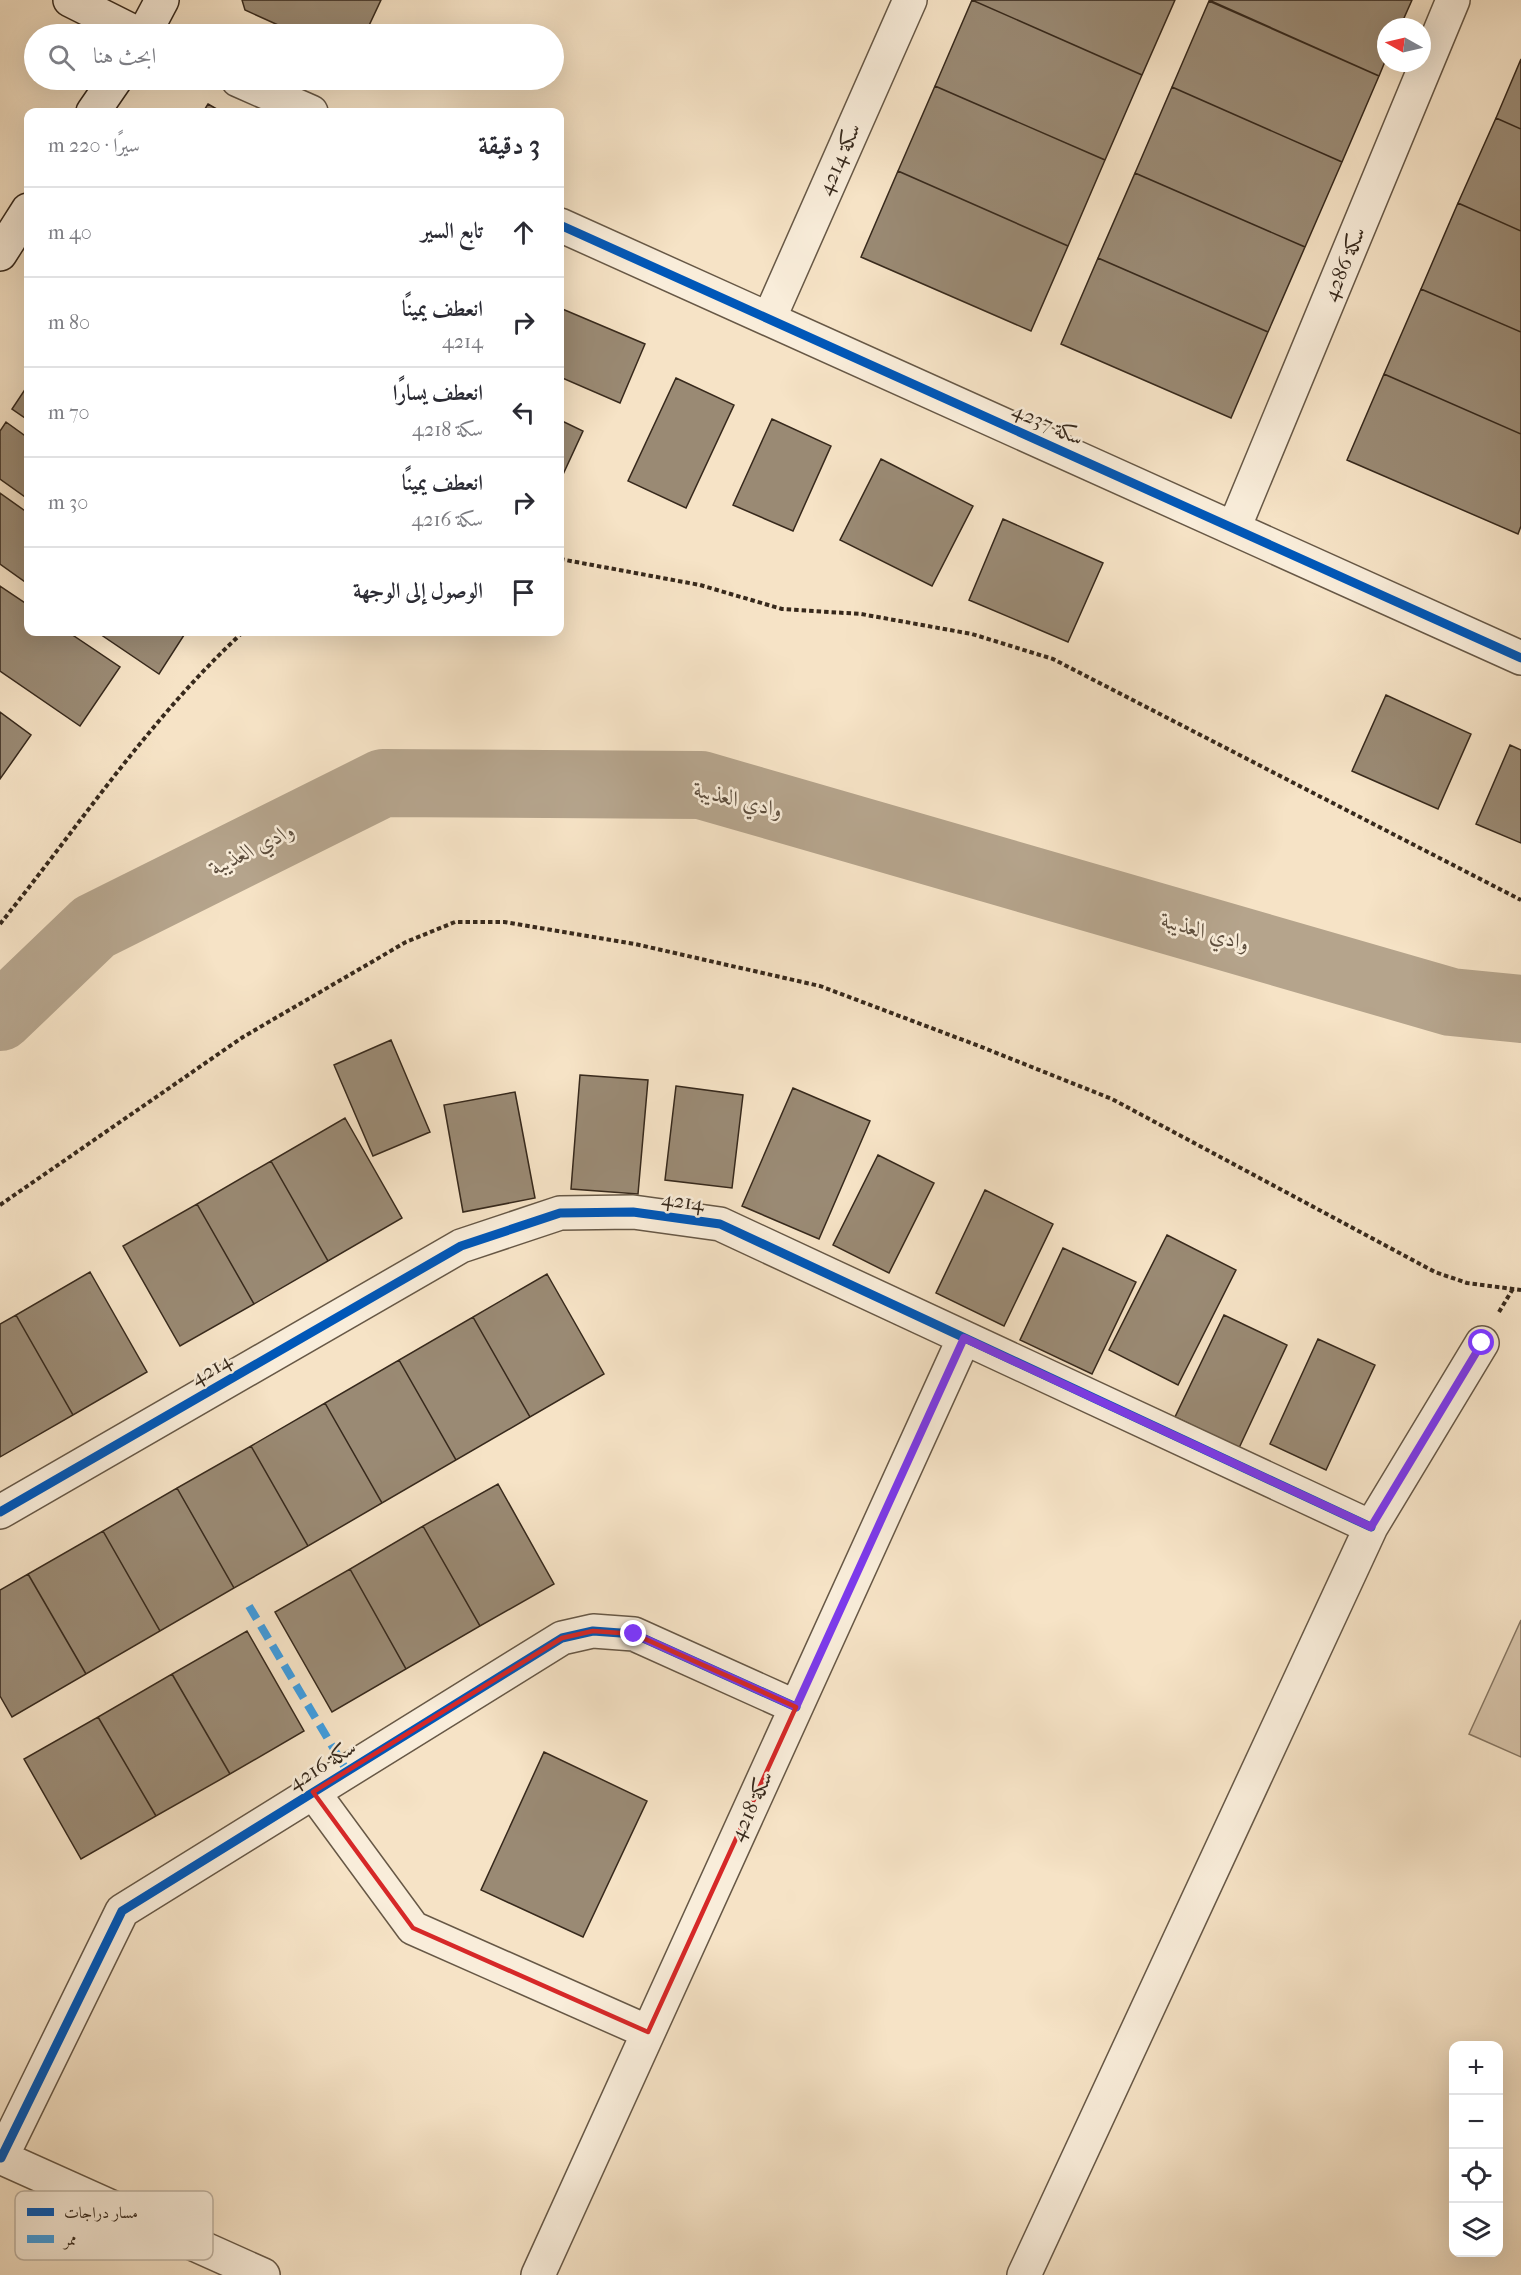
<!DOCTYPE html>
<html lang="ar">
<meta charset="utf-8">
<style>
:root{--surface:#fff;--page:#f2f2f3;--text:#2b2b33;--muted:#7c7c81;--line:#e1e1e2}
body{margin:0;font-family:"IM FELL French Canon",Amiri,serif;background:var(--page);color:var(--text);direction:rtl}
.controls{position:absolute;right:18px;bottom:18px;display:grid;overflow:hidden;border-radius:12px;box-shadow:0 6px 24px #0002}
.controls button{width:54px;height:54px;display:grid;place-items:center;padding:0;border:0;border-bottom:2px solid var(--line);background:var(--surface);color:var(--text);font:30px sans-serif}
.compass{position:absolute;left:1377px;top:18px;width:54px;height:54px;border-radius:50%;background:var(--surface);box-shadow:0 6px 24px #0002;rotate:278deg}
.stop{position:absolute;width:18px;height:18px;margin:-14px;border:4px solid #7c3aed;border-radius:50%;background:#fff}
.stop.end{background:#7c3aed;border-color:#fff;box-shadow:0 2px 6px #0008}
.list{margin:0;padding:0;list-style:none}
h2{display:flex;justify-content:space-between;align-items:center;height:78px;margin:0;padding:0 24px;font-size:26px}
h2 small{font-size:20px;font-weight:400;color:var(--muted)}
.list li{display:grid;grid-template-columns:39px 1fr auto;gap:18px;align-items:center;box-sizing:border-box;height:90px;padding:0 24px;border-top:2px solid var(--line)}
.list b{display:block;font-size:22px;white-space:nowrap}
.list p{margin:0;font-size:20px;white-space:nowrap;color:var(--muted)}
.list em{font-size:20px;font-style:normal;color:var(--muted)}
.icon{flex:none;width:33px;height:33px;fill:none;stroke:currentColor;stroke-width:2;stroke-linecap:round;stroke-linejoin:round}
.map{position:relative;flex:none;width:1521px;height:2275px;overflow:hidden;direction:ltr}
.search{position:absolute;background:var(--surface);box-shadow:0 6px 24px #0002;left:24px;top:24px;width:540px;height:66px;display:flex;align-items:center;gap:15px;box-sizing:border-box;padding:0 21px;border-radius:33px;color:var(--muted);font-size:22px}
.panel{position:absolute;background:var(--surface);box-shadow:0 6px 24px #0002;left:24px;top:108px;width:540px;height:528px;border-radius:12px;direction:rtl}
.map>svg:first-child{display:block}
</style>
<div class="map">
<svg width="1521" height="2275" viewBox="0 0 1521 2275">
<rect width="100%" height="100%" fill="#f6e3c6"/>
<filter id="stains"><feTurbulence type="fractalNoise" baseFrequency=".00333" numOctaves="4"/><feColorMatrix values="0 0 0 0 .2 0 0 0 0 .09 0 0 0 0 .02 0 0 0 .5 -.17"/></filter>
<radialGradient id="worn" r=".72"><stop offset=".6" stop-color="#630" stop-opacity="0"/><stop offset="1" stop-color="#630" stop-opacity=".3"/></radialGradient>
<path fill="#d6c3a9" stroke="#867662" stroke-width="1.5" d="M1521,1620V1757L1469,1734Z"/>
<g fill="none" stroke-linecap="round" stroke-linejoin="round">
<path stroke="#b5a48c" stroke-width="68" d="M0,1017L94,927L383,783L701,785L1451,1002L1521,1009"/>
</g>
<path fill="#9a8a74" stroke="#37291c" stroke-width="1.5" d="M242,0H381L365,34H298L245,10Z
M972,0L1142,75L1105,160L935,86Z
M972,0H1175L1142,75Z
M1209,0H1412L1400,27H1386V59L1379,76Z
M1209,1L1379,76L1342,162L1172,87Z
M1521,59V129L1496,118Z
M935,86L1105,160L1068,246L898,171Z
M1172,87L1342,162L1305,247L1135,173Z
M208,104L222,112H203Z
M1496,118L1521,129V231L1458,203Z
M898,171L1068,246L1031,331L861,257Z
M1135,173L1305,247L1268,332L1098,258Z
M1458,203L1521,231V332L1421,289Z
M1098,258L1268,332L1231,418L1061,344Z
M1421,289L1521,332V434L1384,374Z
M560,308L645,344L620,403L560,377Z
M1384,374L1521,434V526L1518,534L1347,460Z
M676,378L734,405L686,508L628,481Z
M28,385V420L12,409Z
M772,419L831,446L793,531L733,505Z
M560,420L583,431L560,481Z
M6,422L28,438V499L0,479V431Z
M881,459L973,506L932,586L840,540Z
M0,493L28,513V584L0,564Z
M1003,519L1103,563L1068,642L969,600Z
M0,586L28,605V632H68L120,667L80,726L0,671Z
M97,632H186L159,674Z
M1386,695L1471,734L1438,809L1352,771Z
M0,712L31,735L0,779Z
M1510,745L1521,750V843L1476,824Z
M391,1040L430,1132L373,1156L334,1065Z
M580,1075L648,1080L638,1194L571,1189Z
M676,1086L743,1095L732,1188L665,1180Z
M793,1088L870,1121L819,1239L742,1206Z
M515,1092L535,1198L463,1212L444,1105Z
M345,1118L402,1218L328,1261L271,1161Z
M878,1155L934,1183L889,1273L833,1245Z
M271,1161L328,1261L254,1304L197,1204Z
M985,1190L1053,1224L1004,1326L936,1293Z
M197,1204L254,1304L180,1346L123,1246Z
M1167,1235L1236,1270L1178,1385L1109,1350Z
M1063,1248L1136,1282L1092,1374L1020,1340Z
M90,1272L147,1372L73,1415L16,1315Z
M547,1274L604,1374L530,1417L473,1317Z
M16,1315L73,1415L0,1457V1324Z
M1224,1315L1287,1345L1239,1448L1175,1417Z
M473,1317L530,1417L456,1460L399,1360Z
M1318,1339L1375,1365L1326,1470L1270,1444Z
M399,1360L456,1460L382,1503L325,1403Z
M325,1403L382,1503L308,1546L251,1446Z
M251,1446L308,1546L234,1588L177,1488Z
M498,1484L554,1584L480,1626L423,1526Z
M177,1488L234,1588L160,1631L103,1531Z
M423,1526L480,1626L406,1669L350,1569Z
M103,1531L160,1631L86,1674L28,1574Z
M350,1569L406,1669L332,1712L275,1612Z
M28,1574L86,1674L12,1717L0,1696V1590Z
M247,1631L304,1731L230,1774L172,1674Z
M172,1674L230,1774L156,1816L98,1717Z
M98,1717L156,1816L81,1859L24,1759Z
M544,1752L647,1801L583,1937L481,1890Z"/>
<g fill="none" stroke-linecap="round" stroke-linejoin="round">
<defs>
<path id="street" d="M238,80L311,112
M560,225L1521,658
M769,319L910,0
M1234,528L1453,0
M0,1512L461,1246L560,1213L633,1212L720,1224L1371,1527
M313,1792L413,1928L648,2032
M0,2157L263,2275
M1,2158L122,1911L562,1638L593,1631L634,1634L796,1707
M538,2275L964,1338
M1024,2275L1371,1527L1482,1343"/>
<path id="secondary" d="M70,0L138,34
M144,34L162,0
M93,112L115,80
M0,254L28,210"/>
</defs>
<use href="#street" stroke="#675846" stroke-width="36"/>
<use href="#secondary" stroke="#37291c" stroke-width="36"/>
<path stroke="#37291c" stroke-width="4" stroke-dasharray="4.5 3" stroke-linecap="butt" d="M560,559L700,585L782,609L861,614L972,634L1053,659L1521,900
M0,924C79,826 150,718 243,632
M0,1205L243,1037L406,942L455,922H504L635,944L820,986L979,1046L1112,1099L1435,1272L1467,1283L1521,1290
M1499,1312L1514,1287"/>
<use href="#street" stroke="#f9edda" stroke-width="33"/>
<use href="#secondary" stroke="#f9edda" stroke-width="33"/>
<path stroke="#3e9cdf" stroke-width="8" stroke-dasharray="15 8" stroke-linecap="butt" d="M249,1606L347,1771"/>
<defs>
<path id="cycleway" d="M560,225L1521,658
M0,1512L461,1246L560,1213L633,1212L720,1224L1371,1527
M1,2158L122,1911L562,1638L593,1631L634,1634L796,1707"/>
</defs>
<use href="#cycleway" stroke="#f9edda" stroke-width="13"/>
<use href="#cycleway" stroke="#0057b8" stroke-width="9"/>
</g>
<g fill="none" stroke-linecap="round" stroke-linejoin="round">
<path stroke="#7c3aed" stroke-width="8" d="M634,1634L796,1707L964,1338L1371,1527L1482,1343"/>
</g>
<path fill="none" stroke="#d62828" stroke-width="4.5" stroke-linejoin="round" d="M593,1631L634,1634L796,1707L648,2032L413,1928L313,1792L562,1638Z"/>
<g text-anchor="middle" stroke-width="5" stroke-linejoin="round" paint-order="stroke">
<g font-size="21" fill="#37291c" stroke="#f9edda">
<text transform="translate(839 159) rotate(-66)" y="7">سكة 4214</text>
<text transform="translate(1344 264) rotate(-67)" y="7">سكة 4286</text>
<text transform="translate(1048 424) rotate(24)" y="7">سكة 4237</text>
<text transform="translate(683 1201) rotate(8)" y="7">4214</text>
<text transform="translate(211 1369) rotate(-30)" y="7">4214</text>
<text transform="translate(322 1765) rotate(-32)" y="7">سكة 4216</text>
<text transform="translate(751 1806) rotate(-65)" y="7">سكة 4218</text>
</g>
<g font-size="22" font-style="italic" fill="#5d4e3e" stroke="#f9edda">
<text transform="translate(739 799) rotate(14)" y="8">وادي العذيبة</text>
<text transform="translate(252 848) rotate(-27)" y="8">وادي العذيبة</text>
<text transform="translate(1206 931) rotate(16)" y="8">وادي العذيبة</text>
</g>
</g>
<rect x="15" y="2191" width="198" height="69" rx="9" fill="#f9edda" stroke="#bfb2a1" stroke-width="1.5"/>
<rect x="27" y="2208" width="27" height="8" fill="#0057b8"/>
<rect x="27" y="2235" width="27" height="8" fill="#3e9cdf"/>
<g font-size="16" fill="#37291c">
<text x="64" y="2218">مسار دراجات</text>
<text x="64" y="2245">ممر</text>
</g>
<rect width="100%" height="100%" filter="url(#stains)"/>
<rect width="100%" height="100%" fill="url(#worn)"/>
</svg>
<div class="controls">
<button>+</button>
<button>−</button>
<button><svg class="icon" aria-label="locate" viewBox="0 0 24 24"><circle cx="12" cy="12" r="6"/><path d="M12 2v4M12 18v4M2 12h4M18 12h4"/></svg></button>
<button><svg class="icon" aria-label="layers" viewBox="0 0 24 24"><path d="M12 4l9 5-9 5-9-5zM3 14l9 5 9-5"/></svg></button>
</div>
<svg class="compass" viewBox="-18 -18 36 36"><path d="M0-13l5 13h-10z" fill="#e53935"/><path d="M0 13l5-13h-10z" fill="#7c7c81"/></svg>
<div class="stop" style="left:1482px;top:1343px"></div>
<div class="stop end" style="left:634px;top:1634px"></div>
<div class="search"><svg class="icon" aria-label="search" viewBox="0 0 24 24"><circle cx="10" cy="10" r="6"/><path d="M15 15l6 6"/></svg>ابحث هنا</div>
<section class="panel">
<h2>3 دقيقة<small>سيرًا · 220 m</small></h2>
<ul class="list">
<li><svg class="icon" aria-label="ahead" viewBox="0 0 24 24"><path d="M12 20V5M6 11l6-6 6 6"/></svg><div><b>تابع السير</b></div><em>40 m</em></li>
<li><svg class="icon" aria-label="right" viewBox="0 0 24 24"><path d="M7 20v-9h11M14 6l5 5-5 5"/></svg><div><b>انعطف يمينًا</b><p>4214</p></div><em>80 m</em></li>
<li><svg class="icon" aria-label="left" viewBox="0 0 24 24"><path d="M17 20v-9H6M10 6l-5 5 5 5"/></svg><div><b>انعطف يسارًا</b><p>سكة 4218</p></div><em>70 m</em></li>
<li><svg class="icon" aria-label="right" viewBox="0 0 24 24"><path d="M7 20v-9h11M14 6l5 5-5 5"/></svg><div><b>انعطف يمينًا</b><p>سكة 4216</p></div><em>30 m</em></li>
<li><svg class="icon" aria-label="arrive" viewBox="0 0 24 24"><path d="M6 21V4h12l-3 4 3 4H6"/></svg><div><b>الوصول إلى الوجهة</b></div></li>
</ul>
</section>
</div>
